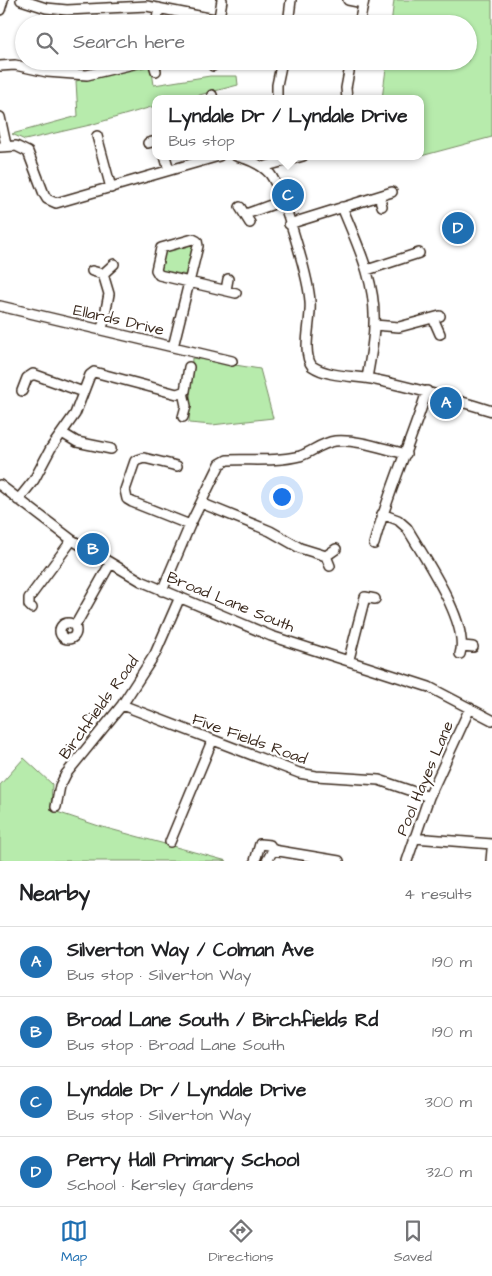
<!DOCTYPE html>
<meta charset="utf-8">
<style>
:root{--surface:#fff;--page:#f6f6f6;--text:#202124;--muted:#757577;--line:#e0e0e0;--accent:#1f6fb2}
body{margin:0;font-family:"Architects Daughter",sans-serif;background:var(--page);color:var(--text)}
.you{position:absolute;left:281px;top:496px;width:18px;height:18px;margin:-12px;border:4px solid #fff;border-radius:50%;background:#1a73e8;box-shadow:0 0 0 8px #1a73e833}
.badge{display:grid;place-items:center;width:32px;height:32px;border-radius:50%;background:var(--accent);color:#fff;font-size:16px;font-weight:700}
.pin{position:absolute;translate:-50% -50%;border:2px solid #fff;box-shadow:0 1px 5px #0006}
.popup{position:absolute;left:152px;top:95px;width:272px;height:65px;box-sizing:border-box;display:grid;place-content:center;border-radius:10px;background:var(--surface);filter:drop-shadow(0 1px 4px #0005);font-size:16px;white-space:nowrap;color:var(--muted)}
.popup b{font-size:19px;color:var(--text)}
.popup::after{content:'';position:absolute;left:50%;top:100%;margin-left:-10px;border:10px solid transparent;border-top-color:var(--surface)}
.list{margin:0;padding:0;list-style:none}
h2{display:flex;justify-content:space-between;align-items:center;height:65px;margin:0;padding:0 20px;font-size:21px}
h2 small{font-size:16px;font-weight:400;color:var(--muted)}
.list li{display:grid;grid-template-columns:32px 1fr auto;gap:15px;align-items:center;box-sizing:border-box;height:70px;padding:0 20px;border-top:1px solid var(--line)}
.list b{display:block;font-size:19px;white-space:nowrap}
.list p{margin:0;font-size:16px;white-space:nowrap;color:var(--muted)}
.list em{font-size:16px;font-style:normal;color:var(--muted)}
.icon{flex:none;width:28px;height:28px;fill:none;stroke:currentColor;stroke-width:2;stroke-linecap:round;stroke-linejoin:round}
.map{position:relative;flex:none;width:492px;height:861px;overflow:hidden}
.search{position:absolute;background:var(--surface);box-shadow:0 1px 4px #0004;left:15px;right:15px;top:15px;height:55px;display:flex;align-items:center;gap:12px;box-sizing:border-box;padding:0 18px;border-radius:28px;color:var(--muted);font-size:19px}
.sheet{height:345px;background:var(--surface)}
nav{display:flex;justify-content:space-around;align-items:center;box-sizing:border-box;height:70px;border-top:1px solid var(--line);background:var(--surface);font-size:14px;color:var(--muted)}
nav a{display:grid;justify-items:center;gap:2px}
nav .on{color:var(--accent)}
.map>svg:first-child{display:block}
</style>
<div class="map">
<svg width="492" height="861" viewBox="0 0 492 861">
<rect width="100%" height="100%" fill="#fff"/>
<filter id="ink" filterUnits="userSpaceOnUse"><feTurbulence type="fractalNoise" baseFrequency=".02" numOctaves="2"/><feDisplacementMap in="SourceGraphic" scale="10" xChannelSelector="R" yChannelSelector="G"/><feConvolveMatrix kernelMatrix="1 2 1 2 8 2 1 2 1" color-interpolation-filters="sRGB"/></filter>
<g filter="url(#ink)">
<path fill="#b7ebac" stroke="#798a65" d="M394,0H492V137L421,156L420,99H382L387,61H468V24H391Z
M151,65L154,85L210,76H237L238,85L184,99H156L155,106L90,125L25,140L12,134L78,116L76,81Z
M195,243L187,275L160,270L163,251Z
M192,358L260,369L273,418L212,425L189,423Z
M24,758L52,784L51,810L99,826L227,861H0V785Z"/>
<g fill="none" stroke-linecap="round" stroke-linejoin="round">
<defs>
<path id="minor" d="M21,0L46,8L67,10L147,6L219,20
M348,0L363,3
M0,10L3,0
M156,24L159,8
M218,24L222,0
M288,24L291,0
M359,24L364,0
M153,61L156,71
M213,61V66
M0,66L15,65L47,72L87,75L146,61
M212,95L213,99
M277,99V85L282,61
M347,99L346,88L351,61
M0,117L6,145
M97,136L111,188
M148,143L156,141
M0,147L16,146L28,152L44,194L47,199L56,203L219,156
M165,156L169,170
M236,156C248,159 262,165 270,174C283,191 309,279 310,302C312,319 301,352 312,366C330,378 355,375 376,380C415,388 453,399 492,411
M263,167L303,156
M379,196L382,206
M240,207L250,223
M342,207C358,246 376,282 374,324C374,342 370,360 367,378
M246,214L282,201
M289,224L392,192
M367,270L419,253
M92,271L103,274L114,264
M226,290L228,279
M0,306L232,361
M433,318L440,334
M374,325L399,327L440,316
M102,330L109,294L103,274
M173,347L198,246L197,241L193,239L161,248L156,270L159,275L236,293
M22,391L27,378L33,374L83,392
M183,417L186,406L183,392
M62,433L77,442L111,449
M177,466L144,458L135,461L125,490L127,499L132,502L190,525
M0,485L72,540L141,581L271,636L429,687L492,720
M18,500L34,480L51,448L75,414L90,375L94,372L177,394L185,391L189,367
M201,503L270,531L300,548L326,556
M382,514L398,520L407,528C423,556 470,623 460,654
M374,544C388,492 411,442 427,391
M330,566L326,556L336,549
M162,591L190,525L220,464L227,460C250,459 277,462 300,456C312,452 321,443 335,441C358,439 384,449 406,454
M32,608L29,605V598L72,540
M60 631a8 8 0 1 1 16 0a8 8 0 1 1-16 0Z
M75,626L110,564
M463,646L473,647
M349,659L365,597L375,599
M122,705L299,773L316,776L379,780L429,797
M56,807L60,786L66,774L122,705L155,654L180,597
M414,838L492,844
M170,842L212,741
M255,861L260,844L270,845L273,850L339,861
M267,861L273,850
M407,861L429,797L470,708
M491,861L492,850"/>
</defs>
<use href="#minor" stroke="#3b2a1e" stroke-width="12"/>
<use href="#minor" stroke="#fff" stroke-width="9"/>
</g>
</g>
<g text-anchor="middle" stroke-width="4.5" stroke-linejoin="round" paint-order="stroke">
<g font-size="16" fill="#3b2a1e" stroke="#fff">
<text transform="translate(119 319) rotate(13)" y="6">Ellards Drive</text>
<text transform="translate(231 601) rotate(22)" y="6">Broad Lane South</text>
<text transform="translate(98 707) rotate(-54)" y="6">Birchfields Road</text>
<text transform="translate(250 738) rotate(20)" y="6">Five Fields Road</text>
<text transform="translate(424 778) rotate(-67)" y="6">Pool Hayes Lane</text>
</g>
</g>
</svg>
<div class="you"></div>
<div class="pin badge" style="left:446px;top:403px">A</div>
<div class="pin badge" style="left:93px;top:549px">B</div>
<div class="pin badge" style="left:288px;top:195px">C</div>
<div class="popup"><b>Lyndale Dr / Lyndale Drive</b>Bus stop</div>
<div class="pin badge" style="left:458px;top:228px">D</div>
<div class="search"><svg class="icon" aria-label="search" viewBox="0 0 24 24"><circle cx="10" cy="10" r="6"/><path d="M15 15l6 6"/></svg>Search here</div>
</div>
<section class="sheet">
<h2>Nearby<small>4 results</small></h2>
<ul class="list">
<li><span class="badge">A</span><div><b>Silverton Way / Colman Ave</b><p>Bus stop · Silverton Way</p></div><em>190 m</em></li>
<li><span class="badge">B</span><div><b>Broad Lane South / Birchfields Rd</b><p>Bus stop · Broad Lane South</p></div><em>190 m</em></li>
<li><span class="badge">C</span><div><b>Lyndale Dr / Lyndale Drive</b><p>Bus stop · Silverton Way</p></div><em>300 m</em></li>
<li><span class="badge">D</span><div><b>Perry Hall Primary School</b><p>School · Kersley Gardens</p></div><em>320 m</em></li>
</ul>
</section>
<nav>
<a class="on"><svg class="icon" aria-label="map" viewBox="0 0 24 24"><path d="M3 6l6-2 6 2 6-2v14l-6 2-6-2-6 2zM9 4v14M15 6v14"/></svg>Map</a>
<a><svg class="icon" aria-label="directions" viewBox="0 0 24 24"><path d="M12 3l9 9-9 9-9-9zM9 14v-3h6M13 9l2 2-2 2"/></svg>Directions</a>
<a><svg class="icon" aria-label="saved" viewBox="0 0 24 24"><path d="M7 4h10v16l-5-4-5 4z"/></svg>Saved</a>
</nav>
